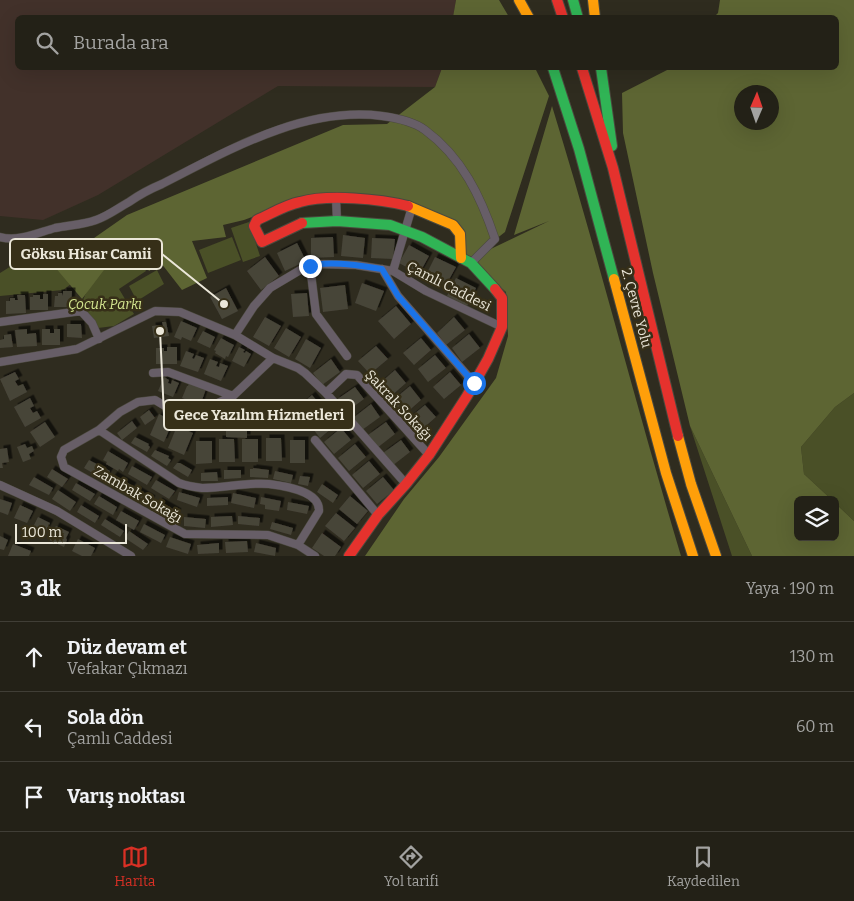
<!DOCTYPE html>
<html lang="tr">
<meta charset="utf-8">
<style>
:root{--surface:#232117;--page:#2f2e24;--text:#f1f3f6;--muted:#a3a3a1;--line:#403e36;--accent:#d93025}
body{margin:0;font-family:Bitter,serif;background:var(--page);color:var(--text)}
.controls{position:absolute;right:15px;bottom:15px;display:grid;overflow:hidden;border-radius:8px;box-shadow:0 5px 20px #0002}
.controls button{width:45px;height:45px;display:grid;place-items:center;padding:0;border:0;border-bottom:1px solid var(--line);background:var(--surface);color:var(--text);font:25px sans-serif}
.compass{position:absolute;left:734px;top:85px;width:45px;height:45px;border-radius:50%;background:var(--surface);box-shadow:0 5px 20px #0002;rotate:2deg}
.scale{position:absolute;left:15px;bottom:12px;width:112px;box-sizing:border-box;padding-left:5px;border:2px solid #ebe7d9;border-top:0;font-size:14px;line-height:18px;white-space:nowrap;color:#ebe7d9;-webkit-text-stroke:4px #362f18;paint-order:stroke}
.stop{position:absolute;width:15px;height:15px;margin:-11px;border:4px solid #1a73e8;border-radius:50%;background:#fff}
.stop.end{background:#1a73e8;border-color:#fff;box-shadow:0 1px 5px #0008}
.list{margin:0;padding:0;list-style:none}
h2{display:flex;justify-content:space-between;align-items:center;height:65px;margin:0;padding:0 20px;font-size:21px}
h2 small{font-size:16px;font-weight:400;color:var(--muted)}
.list li{display:grid;grid-template-columns:32px 1fr auto;gap:15px;align-items:center;box-sizing:border-box;height:70px;padding:0 20px;border-top:1px solid var(--line)}
.list b{display:block;font-size:19px;white-space:nowrap}
.list p{margin:0;font-size:16px;white-space:nowrap;color:var(--muted)}
.list em{font-size:16px;font-style:normal;color:var(--muted)}
.icon{flex:none;width:28px;height:28px;fill:none;stroke:currentColor;stroke-width:2;stroke-linecap:round;stroke-linejoin:round}
.map{position:relative;flex:none;width:854px;height:556px;overflow:hidden}
.search{position:absolute;background:var(--surface);box-shadow:0 5px 20px #0002;left:15px;right:15px;top:15px;height:55px;display:flex;align-items:center;gap:12px;box-sizing:border-box;padding:0 18px;border-radius:8px;color:var(--muted);font-size:19px}
.sheet{height:275px;background:var(--surface)}
nav{display:flex;justify-content:space-around;align-items:center;box-sizing:border-box;height:70px;border-top:1px solid var(--line);background:var(--surface);font-size:14px;color:var(--muted)}
nav a{display:grid;justify-items:center;gap:2px}
nav .on{color:var(--accent)}
.map>svg:first-child{display:block}
</style>
<div class="map">
<svg width="854" height="556" viewBox="0 0 854 556">
<defs>
<filter id="shadow"><feDropShadow dx="3.5" dy="-3.5" stdDeviation="0" flood-color="#0009"/></filter>
</defs>
<rect width="100%" height="100%" fill="#2f2c1f"/>
<path fill="#42312a" d="M0,0H456L453,18H18V68H442L435,87L278,86L98,195L43,220L0,216Z"/>
<path fill="#4a5027" d="M249,222L260,256L243,262L231,228Z
M232,237L241,260L208,273L199,250Z
M129,241L146,271L119,289L134,314L114,326L98,328L81,309C83,287 114,257 129,241Z
M13,265L54,266L71,284L63,290L0,296V273Z
M157,270L164,284L137,301L129,286Z
M854,393V521L835,503V500H832L804,474L801,447L835,407Z
M690,426L752,556H732Z"/>
<path fill="#5d6533" fill-rule="evenodd" d="M456,0H499L509,17H453Z
M720,0H854V393L835,407L801,447L804,474L832,500H798V537H835V503L854,521V556H752L690,426L653,273L623,133L622,93L671,68H836V18L714,17L718,13ZM772,92V122H742V92Z
M442,68H535L549,96L505,232L472,258L549,221L514,235L552,106C598,255 636,406 681,556H365L404,499L439,457L496,378L508,336L506,292L469,260L462,257V234L384,198L331,193L304,197L244,220L223,225L226,237L192,241L207,278L182,290L161,263L149,271L131,239L110,262L82,299L54,266L127,215L343,125L387,124L435,87Z"/>
<path fill="#474439" filter="url(#shadow)" d="M343,235L365,238L363,258L341,256Z
M333,237L334,257L311,258V238Z
M372,238L395,239L393,259L371,258Z
M297,243L306,261L285,271L277,253Z
M409,245L429,256L419,274L399,263Z
M265,257L279,276L261,290L247,271Z
M435,257L456,267L446,285L426,275Z
M456,278L476,288L467,306L447,296Z
M362,283L384,291L376,311L355,303Z
M345,285L348,309L323,312L320,288Z
M226,288L238,311L222,319L210,297Z
M63,291H72L71,307H54L55,296H58V293H62L63,296Z
M307,293L309,316L293,317L291,294Z
M43,294H48V310H30V297H33V295H40V299H43Z
M17,295H25L26,313L6,314V301H10V298H15V300H18Z
M396,306L411,324L394,339L378,321Z
M265,317L281,326L269,346L253,337Z
M454,317L465,330L446,345L437,333Z
M181,321L197,328L191,341L182,337L181,340L174,337Z
M162,322H166L169,336L154,338L152,326L160,325V327L163,326Z
M67,324H81L82,338L67,337Z
M286,328L301,337L289,357L274,348Z
M27,329V334L36,333L37,346L17,347L15,330Z
M42,329H50V333H54V329H60V345H42Z
M203,331L215,337L210,348L197,342Z
M11,334L13,347L0,348V340L4,339V335Z
M469,334L480,348L462,362L452,348Z
M221,338L228,342L227,345L228,342L234,345L228,357L226,356L225,359L215,353L216,351L214,350Z
M421,338L431,350L414,365L403,353Z
M306,339L321,348L310,368L295,359Z
M376,346L388,359L370,374L358,361Z
M167,347H177V364H156V348H164V351H167Z
M239,347L245,350L243,352L245,353L246,351L251,354L244,367L232,361Z
M186,351L194,354L192,358L194,359L196,355L204,358L198,372L180,366Z
M435,355L446,368L428,382L418,369Z
M210,359L218,362L216,366L219,367L220,363L228,366L221,381L204,374Z
M331,359L340,372L322,385L313,373Z
M395,370L406,383L390,397L379,384Z
M15,372L19,379L15,381L18,386L23,384L27,392L10,401L0,379Z
M450,372L461,385L444,399L433,387Z
M164,377L169,380L168,383L171,384L172,380L179,383L173,397L158,391Z
M189,383L206,389L201,403L199,402L198,405L182,398L187,386H188Z
M410,386L421,400L404,415L392,401Z
M355,387L364,399L345,413L336,400Z
M312,395L322,407L306,422L296,409Z
M30,398L34,406L30,408L33,413L37,411L41,418L25,427L14,407Z
M371,404L380,417L362,430L353,418Z
M425,405L436,417L419,432L408,419Z
M149,410L155,418L145,425L140,417Z
M327,411L337,424L320,438L310,425Z
M159,414L173,421L164,442L150,435Z
M132,421L137,428L122,440L117,433Z
M45,422L55,437L40,447L30,432Z
M386,422L395,434L377,448L368,435Z
M177,426L193,433L184,455L168,448Z
M226,427L247,429V438L226,437Z
M341,428L351,440L334,454L324,442Z
M135,437L149,444L148,445L150,447L147,452L131,443Z
M266,438H281L282,461H266Z
M219,439H234L235,462H219Z
M242,439H258V462H242Z
M290,440H305V463H290Z
M401,440L410,452L392,466L383,453Z
M196,441H212V463L196,464Z
M25,444L27,448L32,446L34,451L29,454L31,459L23,462L17,447Z
M355,444L366,457L349,471L338,458Z
M7,448L9,462L2,463L3,468H0V449Z
M155,450L169,456L168,458L171,460L167,466L151,456Z
M108,451L128,463L123,472L119,469L118,471L106,464L107,462L103,460Z
M89,460L110,471L105,480L84,468Z
M369,461L380,474L363,488L352,475Z
M177,463H180L192,470L188,477L173,468Z
M132,466L152,477L147,485L128,474Z
M253,468L269,470L268,478L250,477V469H253Z
M52,469L68,479L62,487L47,477Z
M224,470H241V478L224,479Z
M275,471L293,475L291,483L273,479Z
M217,472L218,481H201V473Z
M114,475L133,486L127,495L108,483Z
M300,476L310,477L308,486L298,484Z
M34,477L53,488L49,495L29,485Z
M383,477L394,490L377,504L366,491Z
M156,480L175,491L169,499L151,488Z
M76,483L95,494L90,501L72,490Z
M322,484L338,495L333,503L317,492Z
M58,490L76,502L70,511L52,499Z
M137,490L152,499L148,505L133,497Z
M179,492L200,498L197,507L177,500Z
M233,493L256,498L254,508L231,503Z
M99,496L117,507L113,515L94,504Z
M350,496L368,511L357,524L339,509Z
M228,497V505L207,506V498Z
M261,497L281,501L279,511L265,509V505L260,504Z
M0,499L12,503L8,515L0,512Z
M159,501L178,512L173,520L154,509Z
M288,502L309,506L307,514L287,510Z
M20,505L33,511L27,523L14,518Z
M81,505L99,516L95,523L77,512Z
M121,511L139,521L134,530L116,520Z
M336,513L355,528L344,541L325,526Z
M232,516L233,525L211,527V517Z
M238,516L260,518L259,526L238,524Z
M38,517L50,523L45,533L33,527Z
M184,517L206,519L205,528L184,526Z
M105,519L124,531L120,537L101,525Z
M272,522L293,528L291,535L270,529Z
M144,524L165,535L161,543L140,532Z
M56,526L69,532L66,538L67,540L64,547L49,540Z
M129,531L148,544L143,550L125,538Z
M322,533L341,547L335,556H324L312,548Z
M0,536L8,540L4,550L0,549Z
M170,537L191,544L188,554L166,547Z
M78,539L95,548L91,556H82L72,551Z
M247,541L248,552L226,553L225,542Z
M219,543V553L198,554L197,545Z
M256,543L276,548L275,556L254,552Z
M13,544L31,551L29,556H8Z"/>
<g fill="none" stroke-linecap="round" stroke-linejoin="round">
<defs>
<path id="street" d="M336,198L337,221
M0,237C18,242 37,233 55,228C68,225 83,225 96,220C108,216 118,208 129,202C139,195 150,189 162,184C229,150 304,106 382,116C397,118 413,121 425,130C462,157 481,197 495,239L471,263
M310,266L316,314L347,356
M382,269L398,296L474,383
M393,271L412,207
M0,322L81,311L92,323L99,339
M235,335L254,306L270,288L302,269L316,264L356,265L393,271L426,291L502,327
M273,358L233,396L190,416H182L155,400L138,402L120,412L99,430L64,450L61,457L64,467L185,534L268,535L298,545L315,556
M0,362L77,349L155,311L180,312L235,335L273,358L298,368L305,373L326,393L406,484
M153,373L168,372L233,396
M326,393L346,374L357,375L429,455
M190,416L215,426L262,423L272,419L273,414L269,409L217,404
M99,430L179,483C187,486 194,487 202,488C225,488 247,482 269,484C285,486 320,491 319,511L298,545
M315,440L378,515
M0,485L57,511L131,556"/>
<path id="fast" d="M573,0L578,18
M553,68L579,149L614,279
M601,68L612,146
M302,223L337,221L390,225L422,237L471,263L495,289"/>
<path id="slow" d="M519,0L529,18
M593,0L595,18
M408,206L453,225L460,234L461,258
M614,279L666,473L693,556
M678,436L691,484L716,556"/>
<path id="jam" d="M557,0L563,18
M582,68L613,168L678,436
M302,223L262,242L254,226L257,220C271,214 285,205 300,202C328,194 380,199 408,206
M349,556L378,515L406,484L429,455L467,396L488,359L502,327V298L495,289"/>
</defs>
<use href="#street" stroke="#4b493e" stroke-width="9"/>
<use href="#fast" stroke="#4b493e" stroke-width="12"/>
<use href="#slow" stroke="#4b493e" stroke-width="12"/>
<use href="#jam" stroke="#4b493e" stroke-width="12"/>
<use href="#street" stroke="#675e67" stroke-width="8"/>
<use href="#fast" stroke="#30b455" stroke-width="10"/>
<use href="#slow" stroke="#ff9f0a" stroke-width="10"/>
<use href="#jam" stroke="#e5322d" stroke-width="10"/>
</g>
<g fill="none" stroke-linecap="round" stroke-linejoin="round">
<path stroke="#1a73e8" stroke-width="6" d="M310,266C330,260 361,266 382,269L398,296L474,383"/>
</g>
<g text-anchor="middle" stroke-width="5" stroke-linejoin="round" paint-order="stroke">
<g font-size="14" fill="#ebe7d9" stroke="#362f18">
<text transform="translate(449 286) rotate(27)" y="5">Çamlı Caddesi</text>
<text transform="translate(637 308) rotate(75)" y="5">2. Çevre Yolu</text>
<text transform="translate(399 405) rotate(47)" y="5">Şakrak Sokağı</text>
<text transform="translate(138 494) rotate(30)" y="5">Zambak Sokağı</text>
</g>
<g font-size="14" font-style="italic" fill="#d2e38e" stroke="#362f18">
<text x="105" y="309">Çocuk Parkı</text>
</g>
</g>
<path fill="none" stroke="#ebe7d9" stroke-width="2" d="M224 304L162 254M160 331L164 415"/>
<g fill="#ebe7d9" stroke="#362f18" stroke-width="2">
<circle cx="224" cy="304" r="5"/>
<circle cx="160" cy="331" r="5"/>
</g>
<g fill="#362f18" stroke="#ebe7d9" stroke-width="2">
<rect x="10" y="239" width="152" height="30" rx="5"/>
<rect x="164" y="400" width="190" height="30" rx="5"/>
</g>
<g font-size="15" text-anchor="middle" font-weight="bold" fill="#ebe7d9">
<text x="86" y="259">Göksu Hisar Camii</text>
<text x="259" y="420">Gece Yazılım Hizmetleri</text>
</g>
</svg>
<div class="controls">
<button><svg class="icon" aria-label="layers" viewBox="0 0 24 24"><path d="M12 4l9 5-9 5-9-5zM3 14l9 5 9-5"/></svg></button>
</div>
<svg class="compass" viewBox="-18 -18 36 36"><path d="M0-13l5 13h-10z" fill="#e53935"/><path d="M0 13l5-13h-10z" fill="#a3a3a1"/></svg>
<div class="scale">100 m</div>
<div class="stop" style="left:474px;top:383px"></div>
<div class="stop end" style="left:310px;top:266px"></div>
<div class="search"><svg class="icon" aria-label="search" viewBox="0 0 24 24"><circle cx="10" cy="10" r="6"/><path d="M15 15l6 6"/></svg>Burada ara</div>
</div>
<section class="sheet">
<h2>3 dk<small>Yaya · 190 m</small></h2>
<ul class="list">
<li><svg class="icon" aria-label="ahead" viewBox="0 0 24 24"><path d="M12 20V5M6 11l6-6 6 6"/></svg><div><b>Düz devam et</b><p>Vefakar Çıkmazı</p></div><em>130 m</em></li>
<li><svg class="icon" aria-label="left" viewBox="0 0 24 24"><path d="M17 20v-9H6M10 6l-5 5 5 5"/></svg><div><b>Sola dön</b><p>Çamlı Caddesi</p></div><em>60 m</em></li>
<li><svg class="icon" aria-label="arrive" viewBox="0 0 24 24"><path d="M6 21V4h12l-3 4 3 4H6"/></svg><div><b>Varış noktası</b></div></li>
</ul>
</section>
<nav>
<a class="on"><svg class="icon" aria-label="map" viewBox="0 0 24 24"><path d="M3 6l6-2 6 2 6-2v14l-6 2-6-2-6 2zM9 4v14M15 6v14"/></svg>Harita</a>
<a><svg class="icon" aria-label="directions" viewBox="0 0 24 24"><path d="M12 3l9 9-9 9-9-9zM9 14v-3h6M13 9l2 2-2 2"/></svg>Yol tarifi</a>
<a><svg class="icon" aria-label="saved" viewBox="0 0 24 24"><path d="M7 4h10v16l-5-4-5 4z"/></svg>Kaydedilen</a>
</nav>
